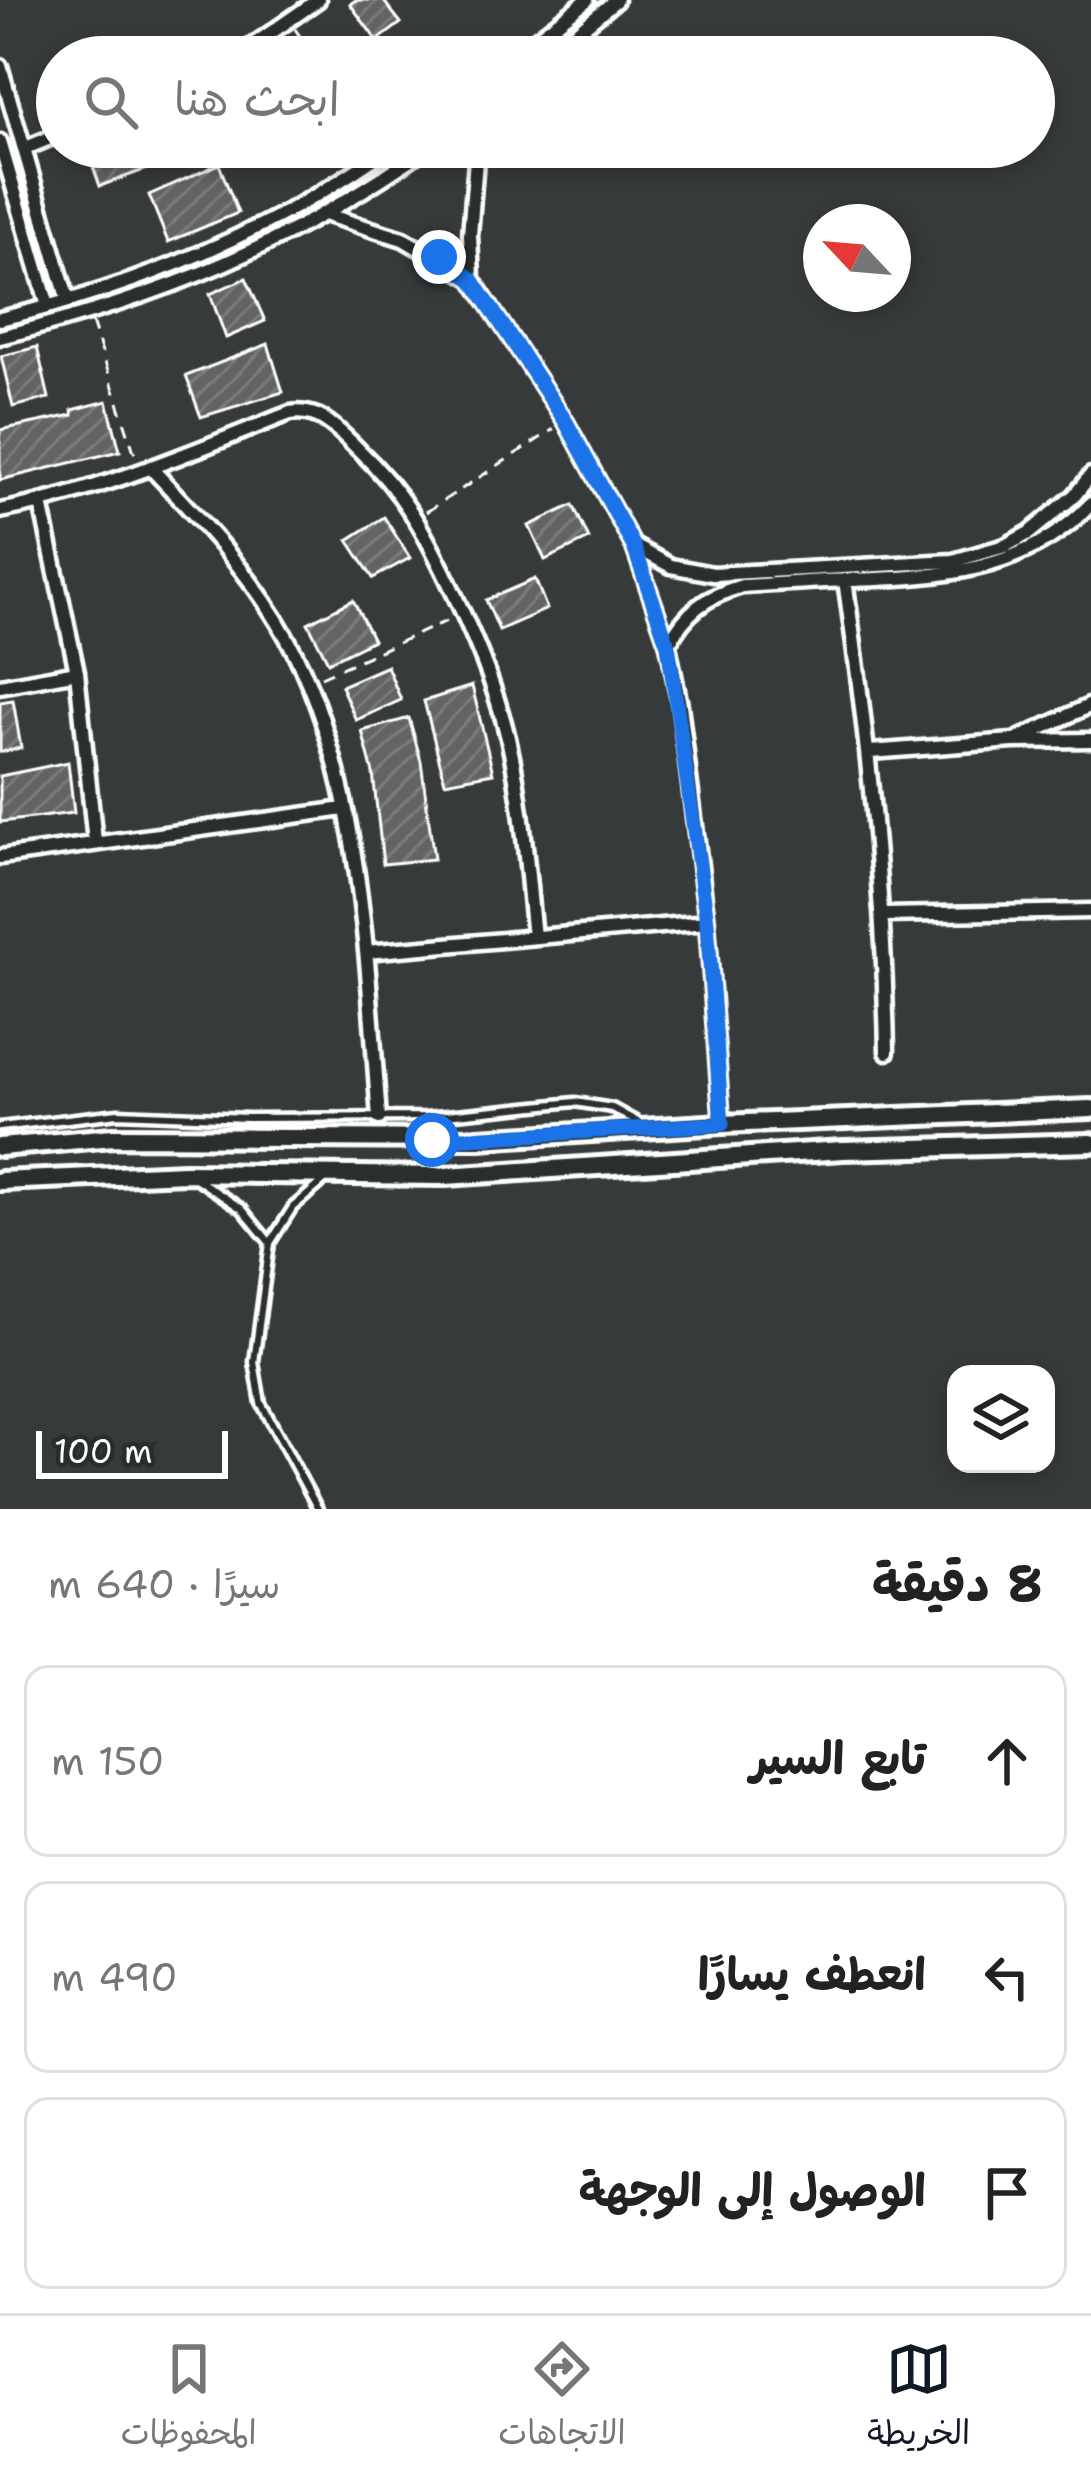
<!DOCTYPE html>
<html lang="ar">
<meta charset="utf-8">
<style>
:root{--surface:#fff;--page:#f6f6f6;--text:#222;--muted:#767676;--line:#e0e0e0;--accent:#111827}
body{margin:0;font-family:"Shantell Sans","Playpen Sans Arabic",sans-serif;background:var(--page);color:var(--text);direction:rtl}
.controls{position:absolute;right:36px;bottom:36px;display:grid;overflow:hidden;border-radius:24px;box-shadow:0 6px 18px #0003}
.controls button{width:108px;height:108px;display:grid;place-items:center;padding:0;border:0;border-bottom:3px solid var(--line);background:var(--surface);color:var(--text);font:60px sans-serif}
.compass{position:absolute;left:803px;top:204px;width:108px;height:108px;border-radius:50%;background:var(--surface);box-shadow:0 6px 18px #0003;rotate:296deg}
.scale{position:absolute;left:36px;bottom:30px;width:192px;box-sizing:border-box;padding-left:12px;border:6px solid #fff;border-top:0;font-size:33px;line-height:42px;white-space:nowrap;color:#fff;-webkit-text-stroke:9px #2a2d2e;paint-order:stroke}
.stop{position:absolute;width:36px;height:36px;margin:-27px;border:9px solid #1a73e8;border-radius:50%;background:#fff}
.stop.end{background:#1a73e8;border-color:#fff;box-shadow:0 3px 12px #0008}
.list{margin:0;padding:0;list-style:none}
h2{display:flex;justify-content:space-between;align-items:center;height:156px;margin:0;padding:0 48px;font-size:51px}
h2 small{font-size:39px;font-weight:400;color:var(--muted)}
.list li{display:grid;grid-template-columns:78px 1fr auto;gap:36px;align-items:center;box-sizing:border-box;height:192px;margin:0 24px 24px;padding:0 24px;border:3px solid var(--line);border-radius:24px}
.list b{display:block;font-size:45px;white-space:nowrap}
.list em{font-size:39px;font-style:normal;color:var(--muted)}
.icon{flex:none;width:66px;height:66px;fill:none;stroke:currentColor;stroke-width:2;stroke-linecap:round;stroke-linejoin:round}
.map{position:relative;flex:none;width:1091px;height:1509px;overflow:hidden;direction:ltr}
.search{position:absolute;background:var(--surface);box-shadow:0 6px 18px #0003;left:36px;right:36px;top:36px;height:132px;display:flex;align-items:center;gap:30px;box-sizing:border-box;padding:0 42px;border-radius:66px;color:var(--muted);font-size:45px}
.sheet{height:804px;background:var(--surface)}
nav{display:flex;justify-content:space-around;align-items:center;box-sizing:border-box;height:168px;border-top:3px solid var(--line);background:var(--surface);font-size:33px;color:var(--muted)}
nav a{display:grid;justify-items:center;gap:6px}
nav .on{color:var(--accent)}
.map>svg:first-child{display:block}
</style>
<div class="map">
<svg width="1091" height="1509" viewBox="0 0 1091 1509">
<defs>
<pattern id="building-hatch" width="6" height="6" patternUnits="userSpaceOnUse" patternTransform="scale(3)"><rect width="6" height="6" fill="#636465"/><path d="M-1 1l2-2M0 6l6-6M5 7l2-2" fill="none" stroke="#7a7b7c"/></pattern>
</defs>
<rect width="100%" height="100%" fill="#373a3b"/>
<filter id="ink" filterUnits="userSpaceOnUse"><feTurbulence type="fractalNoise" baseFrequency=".00833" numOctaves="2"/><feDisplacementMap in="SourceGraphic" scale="24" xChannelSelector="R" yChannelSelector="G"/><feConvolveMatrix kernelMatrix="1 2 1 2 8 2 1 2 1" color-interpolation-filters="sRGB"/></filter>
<g filter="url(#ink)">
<path fill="url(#building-hatch)" stroke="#fff" stroke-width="3" d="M356,0H383L401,23L377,41L350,4Z
M86,147H207L100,186Z
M219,164L238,213L168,242L149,195Z
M246,278L265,321L226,338L210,294Z
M268,344L283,392L201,417L186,376Z
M37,347L49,398L13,407L1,356Z
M107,401L120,451L0,480V430L73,415L72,410Z
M573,505L589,539L545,560L529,526Z
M384,517L410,558L373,578L348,540Z
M535,579L547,609L499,630L486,600Z
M353,600L373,640L328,662L308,623Z
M387,666L401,700L356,720L341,686Z
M472,686L493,773L445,782L424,701Z
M13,700L21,748L0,752V702Z
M409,718L421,761L434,859L383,864L373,773L362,731Z
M68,762L74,813L0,822V776Z"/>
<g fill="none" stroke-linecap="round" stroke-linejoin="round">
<defs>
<path id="lane" d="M0,1127L118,1113L248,1118L426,1117L575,1102L612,1108L641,1124
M197,1179L242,1209L270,1243
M318,1509L261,1403L254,1362L270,1243L293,1207L326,1179"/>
<path id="street" d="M236,57L318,0
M512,57L587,0
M546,57L616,0
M0,66L68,301
M0,142L48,306
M26,148L57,135
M327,215L403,239L472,279L566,422L634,547L668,645L680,705L707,922L722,1124
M472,279L470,235L477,147
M0,319C136,287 276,230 390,147
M0,337C164,297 290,245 428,147
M150,467C200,520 252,574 287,638C362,776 367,963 379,1118
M41,503L77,672L95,842
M0,511C100,492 196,450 290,413C321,408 338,430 359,450C403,492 424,530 450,585C473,634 495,684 508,738C523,803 527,871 534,937
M636,547L671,566L713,574L953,561L1005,546L1029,533L1074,496L1091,475
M845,580C868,740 884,891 887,1052
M668,645C686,611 705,597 742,586C778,584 815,581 852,580C941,577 1025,573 1091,504
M0,686L77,672
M1020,738L1091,705
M870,752L1013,741L1091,740
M0,857L344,809
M884,915L1091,911
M366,952L707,922"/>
<path id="secondary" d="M0,1147L113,1137L479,1139L722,1124L1091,1109
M0,1181L185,1173L445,1176L843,1150L1091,1143"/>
</defs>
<use href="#lane" stroke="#fff" stroke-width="15"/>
<use href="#street" stroke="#fff" stroke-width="21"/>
<use href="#secondary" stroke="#fff" stroke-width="26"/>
<path stroke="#fff" stroke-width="3" stroke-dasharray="12 9" stroke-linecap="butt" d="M295,29L314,57
M92,322L137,461
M426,512L554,429
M321,677L449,620"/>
<use href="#lane" stroke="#2a2d2e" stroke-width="6"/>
<use href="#street" stroke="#2a2d2e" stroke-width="12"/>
<use href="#secondary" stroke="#2a2d2e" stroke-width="16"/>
</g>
</g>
<g fill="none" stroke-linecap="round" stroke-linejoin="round" filter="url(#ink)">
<path stroke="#1a73e8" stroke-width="15" d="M432,1140L722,1124L707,922L668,645L634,547L566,422L472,279L439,257"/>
</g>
</svg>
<div class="controls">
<button><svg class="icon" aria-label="layers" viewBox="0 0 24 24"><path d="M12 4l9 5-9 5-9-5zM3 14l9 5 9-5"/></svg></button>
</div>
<svg class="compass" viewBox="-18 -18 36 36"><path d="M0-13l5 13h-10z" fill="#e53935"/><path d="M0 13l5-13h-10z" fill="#767676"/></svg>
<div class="scale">100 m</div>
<div class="stop" style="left:432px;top:1140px"></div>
<div class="stop end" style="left:439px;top:257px"></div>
<div class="search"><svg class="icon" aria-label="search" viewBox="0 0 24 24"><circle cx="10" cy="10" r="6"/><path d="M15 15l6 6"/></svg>ابحث هنا</div>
</div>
<section class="sheet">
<h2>8 دقيقة<small>سيرًا · 640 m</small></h2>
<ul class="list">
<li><svg class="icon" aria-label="ahead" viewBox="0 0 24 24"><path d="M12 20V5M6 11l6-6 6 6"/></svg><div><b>تابع السير</b></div><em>150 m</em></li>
<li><svg class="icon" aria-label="left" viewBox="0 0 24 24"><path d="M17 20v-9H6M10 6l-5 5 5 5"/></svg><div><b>انعطف يسارًا</b></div><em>490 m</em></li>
<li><svg class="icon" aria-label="arrive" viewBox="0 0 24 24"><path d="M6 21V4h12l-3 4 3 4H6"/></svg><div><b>الوصول إلى الوجهة</b></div></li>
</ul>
</section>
<nav>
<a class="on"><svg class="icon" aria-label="map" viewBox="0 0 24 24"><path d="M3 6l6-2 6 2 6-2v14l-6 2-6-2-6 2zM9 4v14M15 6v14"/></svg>الخريطة</a>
<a><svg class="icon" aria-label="directions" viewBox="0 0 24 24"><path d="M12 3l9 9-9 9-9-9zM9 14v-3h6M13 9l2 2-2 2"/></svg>الاتجاهات</a>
<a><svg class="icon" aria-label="saved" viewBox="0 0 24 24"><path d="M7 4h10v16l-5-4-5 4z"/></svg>المحفوظات</a>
</nav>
